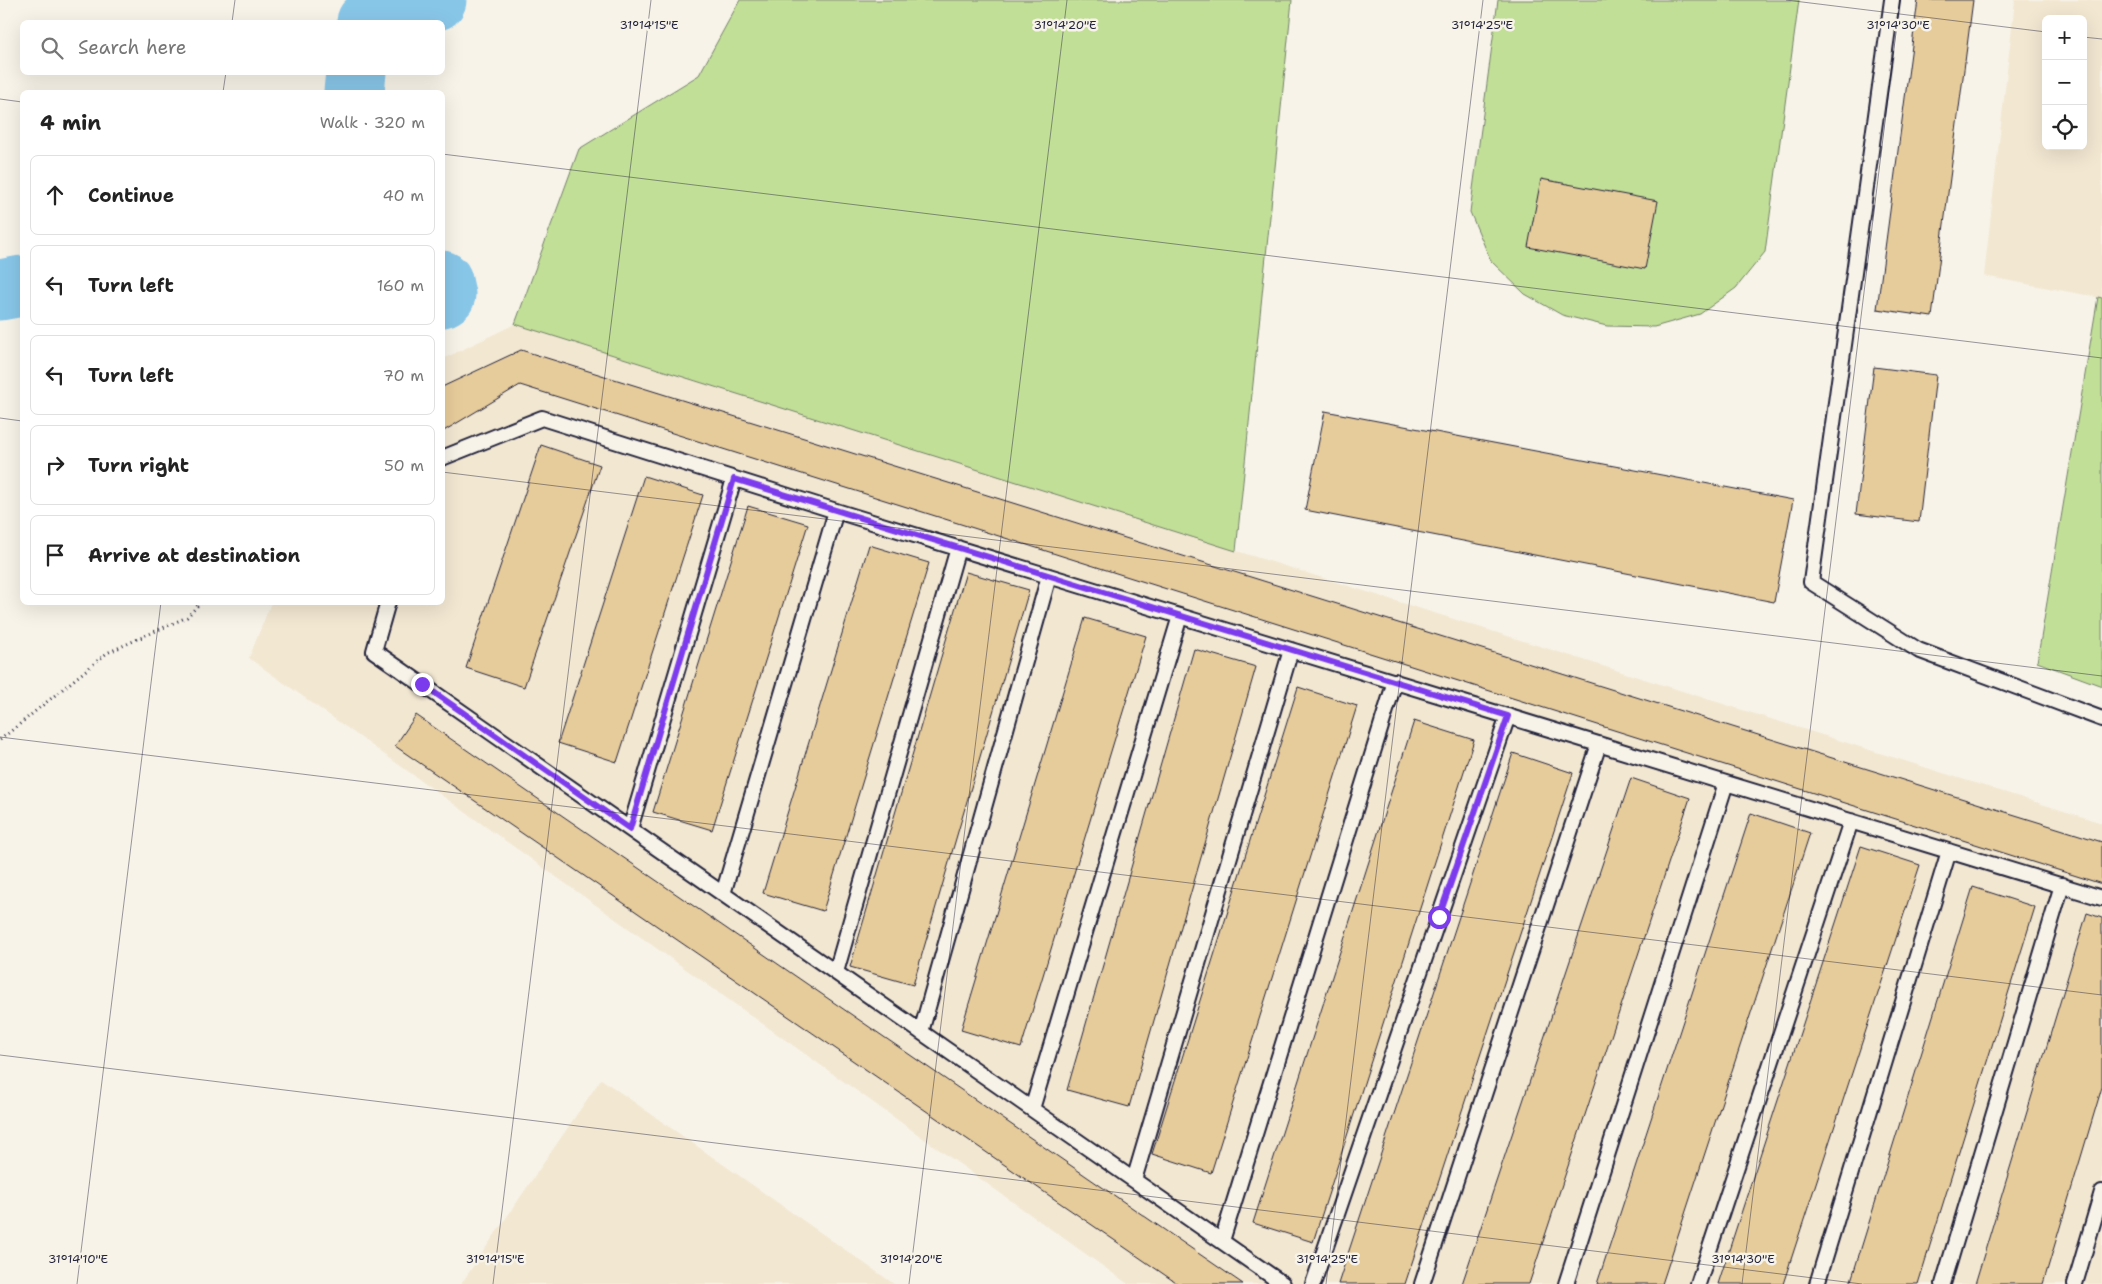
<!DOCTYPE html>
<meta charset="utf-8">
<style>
:root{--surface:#fff;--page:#f2f2f2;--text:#222;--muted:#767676;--line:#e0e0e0}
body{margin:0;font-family:"Shantell Sans",sans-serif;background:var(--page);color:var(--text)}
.controls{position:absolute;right:15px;top:15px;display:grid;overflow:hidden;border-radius:8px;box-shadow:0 5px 20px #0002}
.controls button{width:45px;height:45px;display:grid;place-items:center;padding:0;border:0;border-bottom:1px solid var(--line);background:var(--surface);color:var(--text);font:25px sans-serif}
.stop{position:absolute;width:15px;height:15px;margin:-11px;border:4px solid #7c3aed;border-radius:50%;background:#fff}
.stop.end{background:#7c3aed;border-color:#fff;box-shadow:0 1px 5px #0008}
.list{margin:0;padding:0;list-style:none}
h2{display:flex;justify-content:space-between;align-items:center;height:65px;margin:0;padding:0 20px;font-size:21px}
h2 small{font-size:16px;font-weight:400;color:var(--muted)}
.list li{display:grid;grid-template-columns:32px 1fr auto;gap:15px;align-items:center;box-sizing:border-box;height:80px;margin:0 10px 10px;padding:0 10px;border:1px solid var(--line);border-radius:8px}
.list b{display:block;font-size:19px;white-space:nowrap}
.list em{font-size:16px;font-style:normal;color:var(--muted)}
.icon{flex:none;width:28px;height:28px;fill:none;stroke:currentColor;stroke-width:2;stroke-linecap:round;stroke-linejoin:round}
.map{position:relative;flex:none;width:2102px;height:1284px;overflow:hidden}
.search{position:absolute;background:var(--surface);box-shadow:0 5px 20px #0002;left:20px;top:20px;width:425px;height:55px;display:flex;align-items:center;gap:12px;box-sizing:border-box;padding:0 18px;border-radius:8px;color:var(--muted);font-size:19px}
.panel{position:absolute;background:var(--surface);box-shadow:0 5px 20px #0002;left:20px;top:90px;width:425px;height:515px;border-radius:8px}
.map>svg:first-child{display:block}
</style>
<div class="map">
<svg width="2102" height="1284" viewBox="0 0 2102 1284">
<rect width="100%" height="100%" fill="#f7f3e8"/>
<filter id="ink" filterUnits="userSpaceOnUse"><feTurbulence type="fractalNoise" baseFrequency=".02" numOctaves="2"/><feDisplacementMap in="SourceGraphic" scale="10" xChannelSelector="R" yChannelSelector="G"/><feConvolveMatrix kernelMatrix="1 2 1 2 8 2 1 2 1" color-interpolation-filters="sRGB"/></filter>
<g filter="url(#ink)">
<path fill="#f2e7d1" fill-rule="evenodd" d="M2015,0H2102V298L1984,276ZM2046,19H2083V146H2046Z
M515,324L2102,823V1284H1128L249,658L271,603L442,602L443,359Z
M601,1079L894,1284H461Z"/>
<path fill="#c2df97" stroke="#728069" d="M740,0H1292L1236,551L515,324L579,149L699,75Z
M1498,0H1799L1765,252L1736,288L1700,314L1654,327L1607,326L1562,315L1525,294L1491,261L1470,212Z
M2098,297L2102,298V686L2037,662Z"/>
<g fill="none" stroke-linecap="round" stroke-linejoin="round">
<path stroke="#88c6e8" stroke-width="61" d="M367,22L387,4L436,0
M354,92L356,72
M442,281L445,295L442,297
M0,290L22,286"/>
</g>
<path fill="#e7cc9b" stroke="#22223b" d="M1918,0H1973L1932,317L1877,309Z
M1541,179L1658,201L1645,269L1528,247Z
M521,350L2102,842V884L520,385L442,432V387Z
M1874,367L1936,375L1919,522L1856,514Z
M1325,411L1793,500L1774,602L1305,510Z
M541,445L600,465L524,687L466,668Z
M644,476L703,495L617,762L558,743Z
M748,506L808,524L712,830L653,812Z
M869,545L929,563L823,911L763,893Z
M966,572L1029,590L913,985L850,967Z
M1085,618L1146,636L1021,1048L961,1030Z
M1194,649L1256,667L1129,1107L1067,1090Z
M1298,687L1357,706L1211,1173L1152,1154Z
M416,715L1243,1284H1178L395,746Z
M1414,721L1474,740L1313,1242L1253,1223Z
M1513,753L1573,773L1405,1284H1338Z
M1631,778L1690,798L1529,1284H1462Z
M1751,813L1810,833L1662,1284H1597Z
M1861,846L1920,865L1783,1284H1718Z
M1973,887L2035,907L1918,1284H1850Z
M2087,913L2102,918V1087L2043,1284H1975Z"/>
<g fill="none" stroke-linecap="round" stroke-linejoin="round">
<defs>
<path id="service" d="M1892,0L1811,582L1918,650L2102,719
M442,458L542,418L836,511L2102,898
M388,602L374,651L1283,1284
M630,829L734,479
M723,894L836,511
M836,972L958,548
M921,1032L1049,576
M1032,1109L1180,616
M1134,1180L1291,650
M1222,1241L1395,681
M1313,1284L1508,716
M1422,1284L1599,744
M1566,1284L1726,783
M1698,1284L1851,821
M1817,1284L1949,851
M1943,1284L2062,885
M2075,1284L2102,1192"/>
</defs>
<use href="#service" stroke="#22223b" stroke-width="18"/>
<path stroke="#22223b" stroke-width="3" stroke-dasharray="1 4" stroke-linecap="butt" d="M0,740L107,653L187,617L201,602"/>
<use href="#service" stroke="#f7f3e8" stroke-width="14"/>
</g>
</g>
<g fill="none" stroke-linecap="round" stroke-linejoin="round" filter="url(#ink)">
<path stroke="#7c3aed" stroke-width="6" d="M422,684L630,829L734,479L1508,716L1439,917"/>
</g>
<path fill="none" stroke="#22223b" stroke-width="1" stroke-opacity="0.45" d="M1786,0L2046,32M232,22L235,0M2083,37L2102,39M223,92L226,72M0,99L22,102M442,154L2102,358M0,418L22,421M442,472L2102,676M0,737L2102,995M0,1055L1862,1284M77,1284L161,602M493,1284L651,0M909,1284L1067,0M1326,1284L1483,0M1742,1284L1900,0"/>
<g font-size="12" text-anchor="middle" fill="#22223b" stroke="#f7f3e8" stroke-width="5" stroke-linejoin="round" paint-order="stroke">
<text x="649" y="29">31°14'15"E</text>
<text x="1065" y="29">31°14'20"E</text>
<text x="1482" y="29">31°14'25"E</text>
<text x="1898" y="29">31°14'30"E</text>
<text x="78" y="1263">31°14'10"E</text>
<text x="495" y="1263">31°14'15"E</text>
<text x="911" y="1263">31°14'20"E</text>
<text x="1327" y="1263">31°14'25"E</text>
<text x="1743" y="1263">31°14'30"E</text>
</g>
</svg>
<div class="controls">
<button>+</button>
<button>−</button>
<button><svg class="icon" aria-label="locate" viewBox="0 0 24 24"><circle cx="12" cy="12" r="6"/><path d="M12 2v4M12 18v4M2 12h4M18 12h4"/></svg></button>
</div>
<div class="stop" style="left:1439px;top:917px"></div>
<div class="stop end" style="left:422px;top:684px"></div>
<div class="search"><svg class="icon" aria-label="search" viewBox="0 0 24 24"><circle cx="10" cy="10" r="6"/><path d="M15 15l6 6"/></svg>Search here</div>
<section class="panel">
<h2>4 min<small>Walk · 320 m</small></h2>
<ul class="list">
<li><svg class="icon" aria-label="ahead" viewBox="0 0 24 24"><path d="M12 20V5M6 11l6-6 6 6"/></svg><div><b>Continue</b></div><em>40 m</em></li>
<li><svg class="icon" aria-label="left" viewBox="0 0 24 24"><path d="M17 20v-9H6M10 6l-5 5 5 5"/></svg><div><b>Turn left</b></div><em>160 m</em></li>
<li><svg class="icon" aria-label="left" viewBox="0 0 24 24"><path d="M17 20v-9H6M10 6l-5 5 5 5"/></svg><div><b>Turn left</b></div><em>70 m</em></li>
<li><svg class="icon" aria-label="right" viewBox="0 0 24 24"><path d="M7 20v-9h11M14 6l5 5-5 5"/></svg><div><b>Turn right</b></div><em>50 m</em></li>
<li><svg class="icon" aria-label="arrive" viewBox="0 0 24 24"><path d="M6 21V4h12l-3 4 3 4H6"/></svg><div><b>Arrive at destination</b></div></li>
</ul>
</section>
</div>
